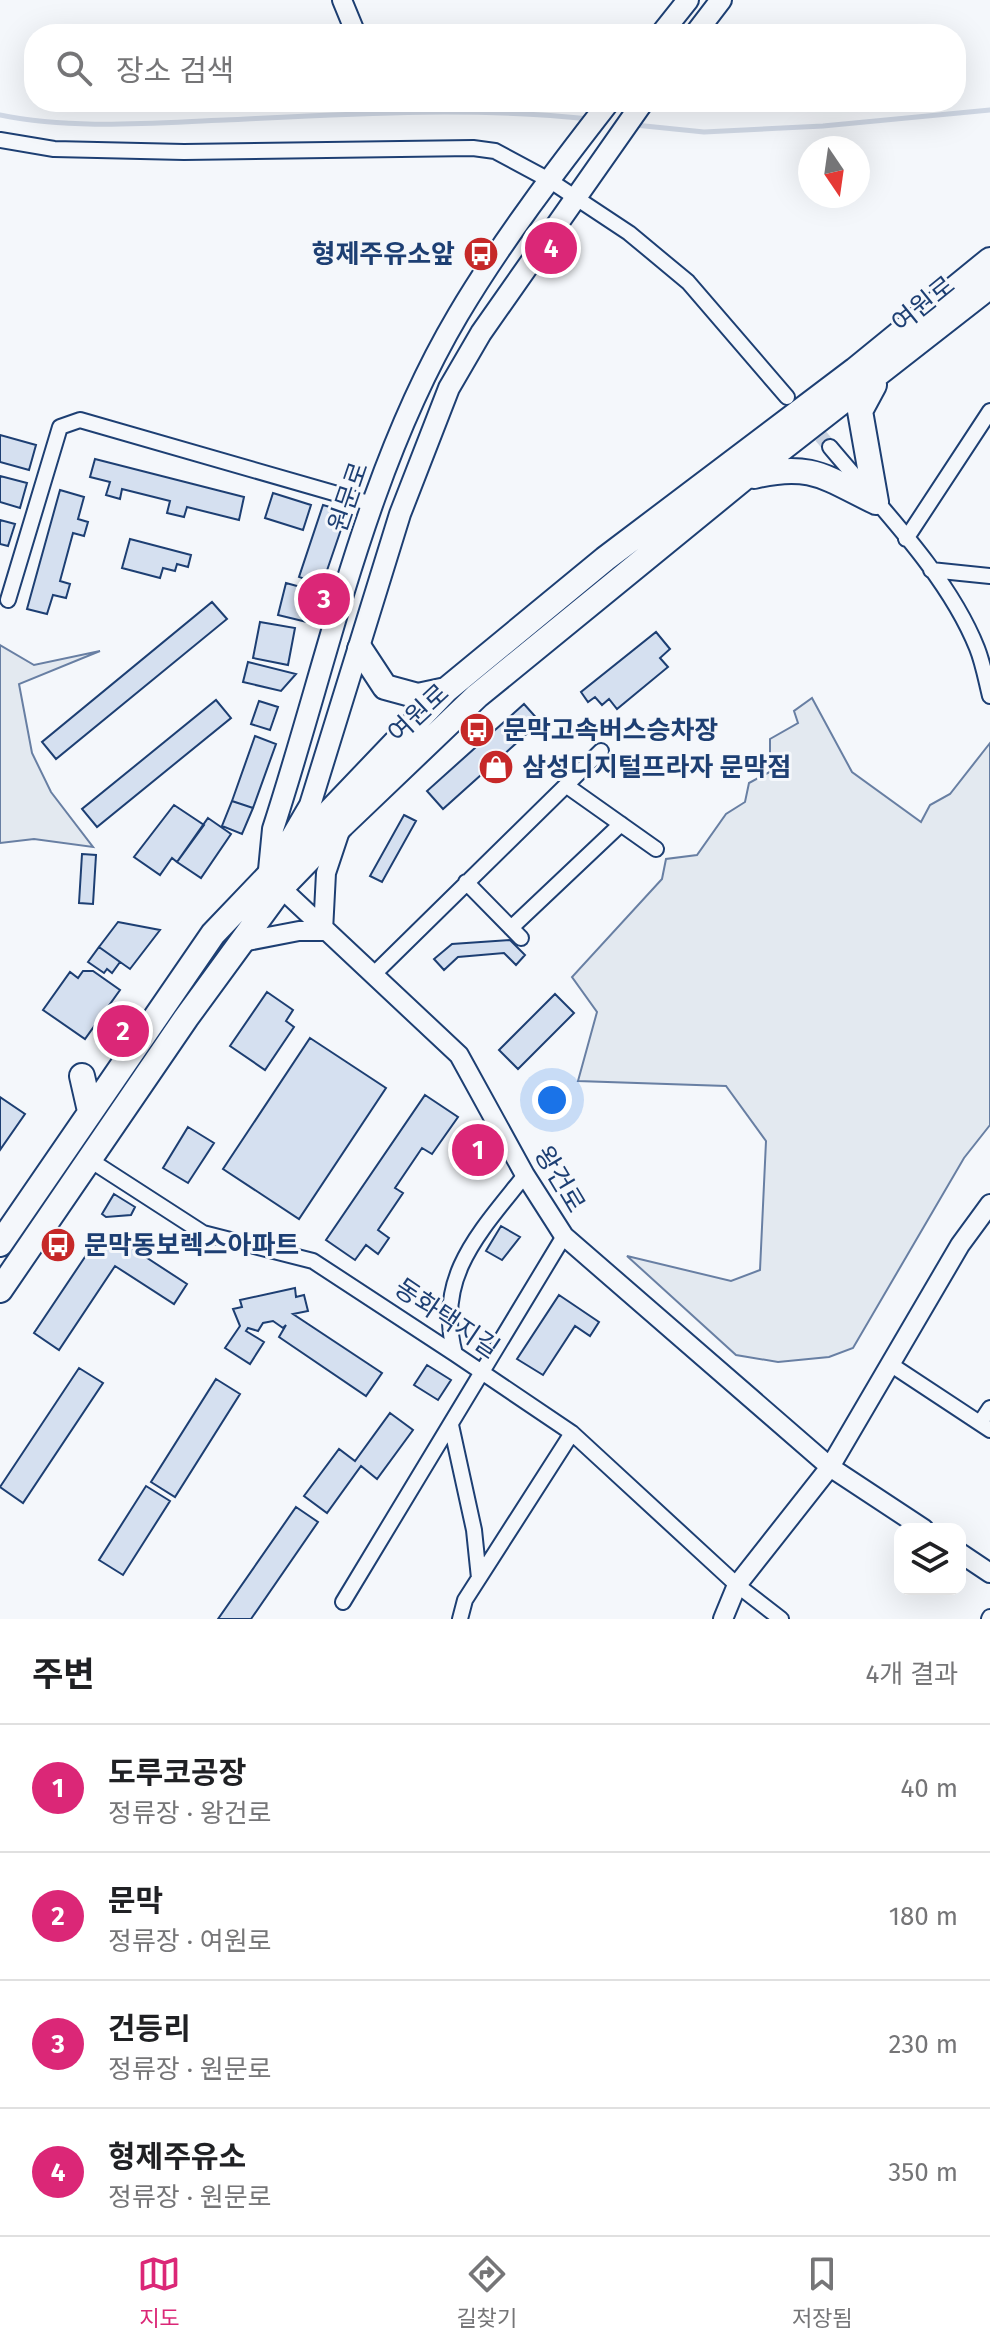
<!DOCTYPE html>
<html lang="ko">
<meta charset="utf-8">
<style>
:root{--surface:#fff;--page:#f6f6f6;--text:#202124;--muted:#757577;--line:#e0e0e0;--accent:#db2777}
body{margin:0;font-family:"Fira Sans","Noto Sans KR",sans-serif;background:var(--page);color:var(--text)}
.controls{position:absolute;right:24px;bottom:24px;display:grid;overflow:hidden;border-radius:16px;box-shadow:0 8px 32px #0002}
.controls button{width:72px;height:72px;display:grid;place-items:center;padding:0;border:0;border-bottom:2px solid var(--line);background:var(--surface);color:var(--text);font:40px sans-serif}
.compass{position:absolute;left:798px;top:136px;width:72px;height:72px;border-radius:50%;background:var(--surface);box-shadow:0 8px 32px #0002;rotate:167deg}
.you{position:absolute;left:552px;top:1100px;width:28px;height:28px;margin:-20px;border:6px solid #fff;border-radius:50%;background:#1a73e8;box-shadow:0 0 0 12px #1a73e833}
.badge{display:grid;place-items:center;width:52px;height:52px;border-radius:50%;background:var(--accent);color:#fff;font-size:26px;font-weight:700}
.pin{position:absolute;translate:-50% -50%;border:4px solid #fff;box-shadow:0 2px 8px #0006}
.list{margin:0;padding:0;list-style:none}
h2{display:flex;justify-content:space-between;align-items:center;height:104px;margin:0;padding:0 32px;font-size:34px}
h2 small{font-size:26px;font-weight:400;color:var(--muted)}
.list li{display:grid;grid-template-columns:52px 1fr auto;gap:24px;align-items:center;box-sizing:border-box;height:128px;padding:0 32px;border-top:2px solid var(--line)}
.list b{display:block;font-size:30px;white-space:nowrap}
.list p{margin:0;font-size:26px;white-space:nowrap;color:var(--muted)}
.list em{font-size:26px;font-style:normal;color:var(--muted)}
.icon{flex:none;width:44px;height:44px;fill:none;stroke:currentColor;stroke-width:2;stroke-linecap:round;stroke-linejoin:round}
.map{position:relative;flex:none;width:990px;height:1619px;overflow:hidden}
.search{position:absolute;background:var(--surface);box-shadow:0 8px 32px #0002;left:24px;right:24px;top:24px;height:88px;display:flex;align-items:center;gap:20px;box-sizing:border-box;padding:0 28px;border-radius:32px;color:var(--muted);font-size:30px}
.sheet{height:616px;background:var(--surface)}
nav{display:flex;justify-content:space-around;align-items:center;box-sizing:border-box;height:112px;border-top:2px solid var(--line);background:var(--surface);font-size:22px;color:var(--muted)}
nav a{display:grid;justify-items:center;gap:4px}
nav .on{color:var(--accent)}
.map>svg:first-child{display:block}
</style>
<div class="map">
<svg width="990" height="1619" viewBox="0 0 990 1619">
<rect width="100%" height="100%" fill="#f4f7fb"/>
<path fill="#e3e9f0" stroke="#687fa3" stroke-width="2" d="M0,645L34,665L100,651L19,684L32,753L51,792L93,847L34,839L0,843Z
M812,698L852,772L921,822L930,805L950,794L990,743V1125L964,1158L853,1348L829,1357L778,1362L736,1355L627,1256L731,1281L760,1270L766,1141L726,1086L578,1081L597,1012L572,977L662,879L666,859L697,855L726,814L745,802L749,783L777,768L770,754V739L798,723L794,711Z"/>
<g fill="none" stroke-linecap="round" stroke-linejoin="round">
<path stroke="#cfd7e4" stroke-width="5" d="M0,115C72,130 151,123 225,120C346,114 468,106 590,119
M635,125L704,132L823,126L990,110"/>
</g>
<path fill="#d5e0f0" stroke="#1d3f73" stroke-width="2" d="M0,435L36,445L29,470L0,462Z
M95,459L244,497L239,520L187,507L184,517L167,513L170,501L122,489L120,499L106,495L110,482L90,477Z
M0,476L27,483L20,508L0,502Z
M60,490L84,497L78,519L88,522L84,536L73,533L60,581L70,584L66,598L53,595L47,614L27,609Z
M273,493L311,505L303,530L265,518Z
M323,505L347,512L322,585L299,577Z
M0,520L15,524L8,546L0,544Z
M130,539L191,555L188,567L177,564L175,571L163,568L160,578L122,568Z
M286,583L319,592L311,623L278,615Z
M212,602L227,619L56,759L42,742Z
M260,622L295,628L288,665L253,658Z
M656,632L670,649L660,658L668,667L617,709L609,699L602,705L595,697L588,702L581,692Z
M248,662L296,674L281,691L243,682Z
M216,700L231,718L97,827L82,809Z
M259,701L278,707L270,730L251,724Z
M524,704L540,722L443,809L427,791Z
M255,736L276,744L253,808L232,801Z
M232,801L253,808L242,834L222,826Z
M174,805L204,825L177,862L172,858L160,875L134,857Z
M404,815L416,821L382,882L370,876Z
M208,818L231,834L201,878L177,862Z
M82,854L96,855L93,904L79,903Z
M118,922L160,930L130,969L99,947Z
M510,940L525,955L516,965L504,953L458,957L444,970L434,959L452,944Z
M99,947L120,962L112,973L107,969L104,973L88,962Z
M83,971H93L120,990L85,1039L43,1010L70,972L78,978Z
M267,992L293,1010L286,1021L294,1027L265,1070L230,1046Z
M555,994L574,1013L518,1069L499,1050Z
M310,1038L386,1088L299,1219L223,1169Z
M425,1095L458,1117L432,1154L422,1148L395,1188L403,1193L378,1230L389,1238L378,1254L366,1245L355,1260L326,1240Z
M0,1097L25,1114L0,1150Z
M188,1127L214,1143L188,1183L163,1168Z
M114,1194L135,1207L131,1215L106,1217L102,1214Z
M501,1226L520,1237L502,1260L486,1251Z
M115,1237L187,1284L174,1304L115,1266L59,1350L34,1333L97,1239L108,1246Z
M295,1288L296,1297L304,1295L308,1311L293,1314L382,1373L366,1396L279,1337L286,1325L283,1328L273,1321L263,1323L258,1331L248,1328L246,1331L264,1342L250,1364L225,1348L240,1326L233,1309L242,1307L240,1300Z
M559,1295L599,1322L590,1336L575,1326L543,1375L517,1359Z
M427,1365L451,1380L438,1400L414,1385Z
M79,1368L103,1383L23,1503L0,1487Z
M216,1379L240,1394L175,1497L151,1482Z
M390,1413L413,1430L377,1479L361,1466L327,1513L304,1496L339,1449L355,1461Z
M146,1486L170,1501L123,1575L99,1560Z
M296,1507L318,1522L251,1619H218Z"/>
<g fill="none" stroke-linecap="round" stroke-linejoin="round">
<path stroke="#c9d2e0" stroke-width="14" stroke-dasharray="14 7" stroke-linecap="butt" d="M807,420L830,447"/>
<defs>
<path id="minor" d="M0,140L54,149L184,152L473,148L495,151L549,180L629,233L688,282L787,397
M830,447C880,507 948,575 977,648C983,663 986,680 990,696
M906,539L990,411
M931,570L990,576
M8,600L60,427L80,420L372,504
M567,786L656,849
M466,882L521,938
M511,928L621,824
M373,975L601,751
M90,1160L203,1233L313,1261L455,1354L572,1433L737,1585L781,1619
M455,1354C434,1277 480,1232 525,1175
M890,1364L990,1430
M980,1423L990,1408
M451,1425L474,1530L479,1578
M343,1602L564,1236
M460,1619L465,1600L572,1433
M989,1619L990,1617"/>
<path id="tertiary" d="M342,0L356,34
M281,888L459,1055L525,1175L564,1236L830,1467L924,1529
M242,942L299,931H323L326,873L341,828
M960,1553L990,1573
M723,1619L737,1585L830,1467L960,1245L990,1204"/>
<path id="secondary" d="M661,34L688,0
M695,34L721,0
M282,853L310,805L400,514L449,388L481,333L643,102
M269,870L273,829C329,657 365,472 458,315C502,241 556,170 609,102"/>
<path id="trunk" d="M874,385L860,411L876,502
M754,476C811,462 826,478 876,502
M360,649L385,687L418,696L446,690
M82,1076L90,1111
M0,1244L213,934L446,690L605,559L855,370L990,260
M0,1290L186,1018L281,888L342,825L477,696L744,478L990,286"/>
</defs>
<use href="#minor" stroke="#1d3f73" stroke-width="18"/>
<use href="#tertiary" stroke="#1d3f73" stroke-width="22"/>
<use href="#secondary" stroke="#1d3f73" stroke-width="24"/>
<use href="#trunk" stroke="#1d3f73" stroke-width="28"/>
<use href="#minor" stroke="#f4f7fb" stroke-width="14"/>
<use href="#tertiary" stroke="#f4f7fb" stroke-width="18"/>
<use href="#secondary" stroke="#f4f7fb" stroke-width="20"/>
<use href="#trunk" stroke="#f4f7fb" stroke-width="24"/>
</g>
<defs>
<symbol id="bus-disc" viewBox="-11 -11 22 22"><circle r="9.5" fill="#c62828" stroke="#f4f7fb"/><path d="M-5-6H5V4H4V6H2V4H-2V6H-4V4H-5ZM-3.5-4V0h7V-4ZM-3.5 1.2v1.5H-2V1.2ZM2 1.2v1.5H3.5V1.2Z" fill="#fff"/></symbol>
<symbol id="shop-disc" viewBox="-11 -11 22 22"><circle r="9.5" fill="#c62828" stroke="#f4f7fb"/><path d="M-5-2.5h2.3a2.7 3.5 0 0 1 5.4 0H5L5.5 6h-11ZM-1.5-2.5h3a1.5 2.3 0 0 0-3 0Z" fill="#fff"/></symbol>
</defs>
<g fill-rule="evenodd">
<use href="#bus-disc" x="461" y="234" width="40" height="40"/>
<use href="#bus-disc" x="457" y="710" width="40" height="40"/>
<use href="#shop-disc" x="476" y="747" width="40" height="40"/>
<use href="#bus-disc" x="38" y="1225" width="40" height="40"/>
</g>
<g text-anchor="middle" stroke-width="6" stroke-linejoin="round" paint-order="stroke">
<g font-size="26" font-weight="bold" fill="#1d3f73" stroke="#f4f7fb" text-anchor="start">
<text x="455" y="263" text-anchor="end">형제주유소앞</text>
<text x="503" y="739">문막고속버스승차장</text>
<text x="522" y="776">삼성디지털프라자 문막점</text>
<text x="84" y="1254">문막동보렉스아파트</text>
</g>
<g font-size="26" fill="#1d3f73" stroke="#f4f7fb">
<text transform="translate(923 304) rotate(-39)" y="9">여원로</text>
<text transform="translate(348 497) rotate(-71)" y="9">원문로</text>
<text transform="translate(418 713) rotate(-43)" y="9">여원로</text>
<text transform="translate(560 1179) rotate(59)" y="9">왕건로</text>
<text transform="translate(447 1318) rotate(34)" y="9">동화택지길</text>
</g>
</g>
</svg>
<div class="controls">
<button><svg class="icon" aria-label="layers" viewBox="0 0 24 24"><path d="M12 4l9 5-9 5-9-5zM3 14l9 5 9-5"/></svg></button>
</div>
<svg class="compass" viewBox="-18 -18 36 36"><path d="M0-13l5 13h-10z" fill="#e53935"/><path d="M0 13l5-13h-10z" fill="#757577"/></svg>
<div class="you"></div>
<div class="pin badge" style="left:478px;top:1150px">1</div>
<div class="pin badge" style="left:123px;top:1031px">2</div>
<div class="pin badge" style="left:324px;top:599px">3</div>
<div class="pin badge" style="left:551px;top:248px">4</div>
<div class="search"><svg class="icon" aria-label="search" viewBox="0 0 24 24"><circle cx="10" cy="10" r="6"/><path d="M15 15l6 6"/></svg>장소 검색</div>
</div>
<section class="sheet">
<h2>주변<small>4개 결과</small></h2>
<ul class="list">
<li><span class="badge">1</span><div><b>도루코공장</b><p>정류장 · 왕건로</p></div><em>40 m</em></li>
<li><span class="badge">2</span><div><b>문막</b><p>정류장 · 여원로</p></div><em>180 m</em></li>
<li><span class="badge">3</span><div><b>건등리</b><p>정류장 · 원문로</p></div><em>230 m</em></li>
<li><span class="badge">4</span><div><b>형제주유소</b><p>정류장 · 원문로</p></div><em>350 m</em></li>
</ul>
</section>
<nav>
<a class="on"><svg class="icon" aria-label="map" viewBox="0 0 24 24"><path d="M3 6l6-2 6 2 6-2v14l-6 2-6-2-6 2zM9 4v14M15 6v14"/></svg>지도</a>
<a><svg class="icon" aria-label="directions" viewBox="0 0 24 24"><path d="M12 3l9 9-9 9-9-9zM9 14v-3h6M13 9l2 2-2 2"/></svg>길찾기</a>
<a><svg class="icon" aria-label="saved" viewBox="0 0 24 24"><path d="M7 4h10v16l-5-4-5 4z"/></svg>저장됨</a>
</nav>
